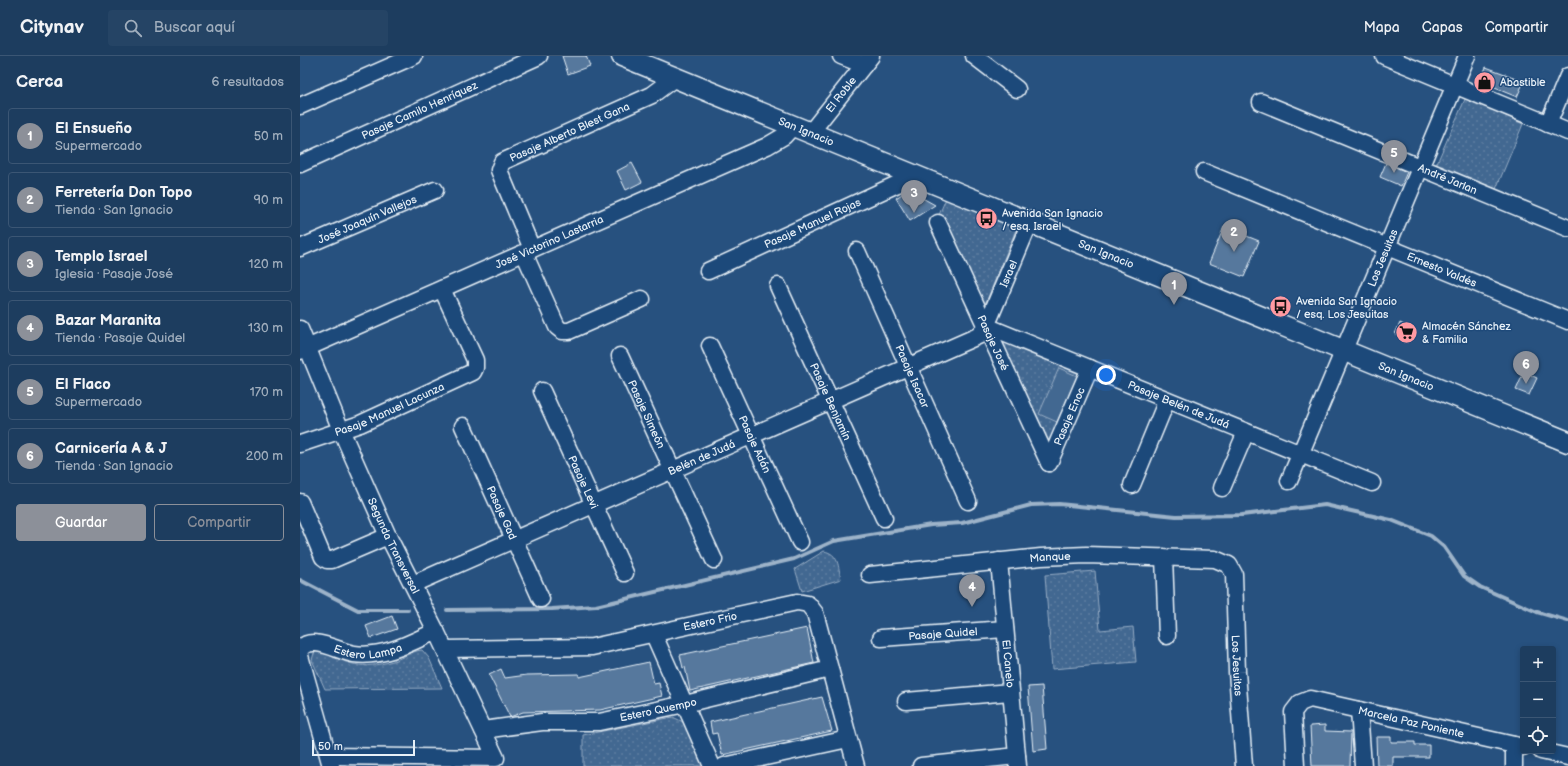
<!DOCTYPE html>
<html lang="es">
<meta charset="utf-8">
<style>
:root{--surface:#1d3d5f;--page:#254465;--text:#f1f3f6;--muted:#a0aebd;--line:#3b5674;--accent:#8c9099}
body{margin:0;font-family:"Balsamiq Sans",sans-serif;background:var(--page);color:var(--text)}
.controls{position:absolute;right:12px;bottom:12px;display:grid;overflow:hidden;border-radius:4px;box-shadow:0 2px 6px #0003}
.controls button{width:36px;height:36px;display:grid;place-items:center;padding:0;border:0;border-bottom:1px solid var(--line);background:var(--surface);color:var(--text);font:20px sans-serif}
.scale{position:absolute;left:12px;bottom:10px;width:103px;box-sizing:border-box;padding-left:4px;border:2px solid #e8f1f8;border-top:0;font-size:11px;line-height:14px;white-space:nowrap;color:#e8f1f8;-webkit-text-stroke:3px #1f4a7a;paint-order:stroke}
.you{position:absolute;left:806px;top:319px;width:14px;height:14px;margin:-10px;border:3px solid #fff;border-radius:50%;background:#1a73e8;box-shadow:0 0 0 6px #1a73e833}
.badge{display:grid;place-items:center;width:26px;height:26px;border-radius:50%;background:var(--accent);color:#fff;font-size:13px;font-weight:700}
.pin{position:absolute;translate:-50% -33px;filter:drop-shadow(0 1px 2px #0008)}
.pin::after{content:'';position:absolute;top:21px;width:14px;height:12px;background:inherit;clip-path:polygon(0 0,100% 0,50% 100%)}
.list{margin:0;padding:0;list-style:none}
h2{display:flex;justify-content:space-between;align-items:center;height:52px;margin:0;padding:0 16px;font-size:17px}
h2 small{font-size:13px;font-weight:400;color:var(--muted)}
.list li{display:grid;grid-template-columns:26px 1fr auto;gap:12px;align-items:center;box-sizing:border-box;height:56px;margin:0 8px 8px;padding:0 8px;border:1px solid var(--line);border-radius:4px}
.list b{display:block;font-size:15px;white-space:nowrap}
.list p{margin:0;font-size:13px;white-space:nowrap;color:var(--muted)}
.list em{font-size:13px;font-style:normal;color:var(--muted)}
.actions{display:flex;gap:8px;padding:12px 16px}
.actions a{flex:1;padding:9px 0;border:1px solid var(--accent);border-radius:4px;text-align:center;font-size:14px;color:var(--accent)}
.actions .main{background:var(--accent);color:#fff}
.icon{flex:none;width:22px;height:22px;fill:none;stroke:currentColor;stroke-width:2;stroke-linecap:round;stroke-linejoin:round}
.map{position:relative;flex:none;width:1268px;height:710px;overflow:hidden}
header{display:flex;align-items:center;gap:24px;box-sizing:border-box;height:56px;padding:0 20px;background:var(--surface);border-bottom:1px solid var(--line)}
header strong{font-size:19px}
nav{display:flex;gap:22px;margin-inline-start:auto;font-size:14px}
.search{width:280px;height:36px;background:var(--page);display:flex;align-items:center;gap:10px;box-sizing:border-box;padding:0 14px;border-radius:4px;color:var(--muted);font-size:15px}
main{display:flex}
aside{flex:1;background:var(--surface)}
.map>svg:first-child{display:block}
</style>
<header>
<strong>Citynav</strong>
<div class="search"><svg class="icon" aria-label="search" viewBox="0 0 24 24"><circle cx="10" cy="10" r="6"/><path d="M15 15l6 6"/></svg>Buscar aquí</div>
<nav><a>Mapa</a><a>Capas</a><a>Compartir</a></nav>
</header>
<main>
<aside>
<h2>Cerca<small>6 resultados</small></h2>
<ul class="list">
<li><span class="badge">1</span><div><b>El Ensueño</b><p>Supermercado</p></div><em>50 m</em></li>
<li><span class="badge">2</span><div><b>Ferretería Don Topo</b><p>Tienda · San Ignacio</p></div><em>90 m</em></li>
<li><span class="badge">3</span><div><b>Templo Israel</b><p>Iglesia · Pasaje José</p></div><em>120 m</em></li>
<li><span class="badge">4</span><div><b>Bazar Maranita</b><p>Tienda · Pasaje Quidel</p></div><em>130 m</em></li>
<li><span class="badge">5</span><div><b>El Flaco</b><p>Supermercado</p></div><em>170 m</em></li>
<li><span class="badge">6</span><div><b>Carnicería A &amp; J</b><p>Tienda · San Ignacio</p></div><em>200 m</em></li>
</ul>
<div class="actions"><a class="main">Guardar</a><a>Compartir</a></div>
</aside>
<div class="map">
<svg width="1268" height="710" viewBox="0 0 1268 710">
<defs>
<pattern id="grass-dots" width="8" height="8" patternUnits="userSpaceOnUse"><rect width="8" height="8" fill="#436891"/><path d="M2 2h.1M6 6h.1" fill="none" stroke="#5e7ea1" stroke-width="1.8" stroke-linecap="round"/></pattern>
</defs>
<rect width="100%" height="100%" fill="#27517f"/>
<filter id="ink" filterUnits="userSpaceOnUse"><feTurbulence type="fractalNoise" baseFrequency=".025" numOctaves="2"/><feDisplacementMap in="SourceGraphic" scale="8" xChannelSelector="R" yChannelSelector="G"/><feConvolveMatrix kernelMatrix="1 2 1 2 8 2 1 2 1" color-interpolation-filters="sRGB"/></filter>
<g filter="url(#ink)">
<path fill="url(#grass-dots)" stroke="#96acc4" d="M1166,41L1223,68L1196,133L1136,109Z
M647,140L718,169L684,251L636,166Z
M696,276L782,312L746,394Z
M524,495C539,498 538,510 541,523L502,535L495,513Z
M795,515L800,574L833,571L836,606L752,613L745,519Z
M21,594C49,609 61,614 93,605C103,602 111,595 122,594L129,602L142,632L25,633L12,604L14,597Z
M373,661L383,666L403,710H283V679Z"/>
<path fill="#436891" stroke="#96acc4" d="M759,312L777,320L757,366L739,358Z"/>
<g fill="none" stroke-linecap="round" stroke-linejoin="round">
<path stroke="#9db3c9" stroke-width="4" d="M0,524L58,554H108
M147,554L252,553L296,550L494,503L534,485L631,469L662,467L731,449L759,448L876,460L942,459L1025,449L1091,464L1131,480L1144,491L1164,520L1180,531L1237,556L1268,565"/>
</g>
<path fill="#57789d" stroke="#e8f1f8" d="M262,0H286L290,10L268,18Z
M1186,11L1224,25L1217,41L1180,26Z
M332,107L342,126L326,134L317,115Z
M1086,107L1107,116L1101,130L1080,121Z
M608,134L635,149L610,165L596,142Z
M924,171L959,185L944,221L909,207Z
M1100,267L1116,275L1111,285L1095,278Z
M1224,316L1237,322L1229,339L1216,334Z
M92,560L97,573L71,582L66,570Z
M507,572L514,607L390,635L385,611L383,612L380,599Z
M349,606L354,628L359,627L362,640L300,654L223,656L210,661L189,619L201,613L205,622L227,619L279,618V621Z
M742,630L747,693L733,695L728,631Z
M522,641L532,675L422,699L417,677L412,678L410,666Z
M1025,669V675L1051,676L1050,710H1012L1010,670Z
M1076,681H1091V686H1115V689H1129V701H1093V710H1077Z"/>
<g fill="none" stroke-linecap="round" stroke-linejoin="round">
<defs>
<g id="minor">
<path d="M541,0L564,9"/>
<path d="M674,0L717,33"/>
<path d="M1084,0L1268,76"/>
<path id="s1" d="M961,46L1268,172"/>
<path d="M0,50L114,0"/>
<path d="M1248,68L1268,20"/>
<path id="s2" d="M511,76L571,0"/>
<path id="s3" d="M0,108L239,0"/>
<path id="s4" d="M904,116L1268,265"/>
<path id="s5" d="M638,167L749,407"/>
<path id="s6" d="M0,192L135,134"/>
<path id="s7" d="M232,193L201,119L199,114L202,106L352,39L376,21"/>
<path id="s8" d="M557,195L668,445"/>
<path d="M224,197L257,271L262,275H269L342,243"/>
<path id="s9" d="M408,215L617,119"/>
<path id="s10" d="M478,230L584,462"/>
<path id="s11" d="M686,270L1072,427"/>
<path id="s12" d="M0,273L41,374L88,480L136,575L196,702L29,700"/>
<path id="s13" d="M410,290L500,486"/>
<path id="s14" d="M0,295L467,90L484,80L494,69"/>
<path id="s15" d="M320,300L414,504"/>
<path id="s16" d="M242,335L325,517"/>
<path id="s17" d="M163,370L241,543"/>
<path id="s18" d="M0,388L60,368L173,316L175,312V304L142,233"/>
<path id="s19" d="M749,407L790,312"/>
<path id="s20" d="M989,425L1167,0"/>
<path d="M832,429L867,344"/>
<path d="M922,432L946,376"/>
<path d="M0,446L23,501L27,504H32L88,480"/>
<path d="M864,501L867,580"/>
<path id="s21" d="M699,505L718,710"/>
<path id="s22" d="M570,519L741,501L786,499L915,503L929,509L934,518L937,616L944,710"/>
<path id="s23" d="M113,528L678,280L685,273L730,166"/>
<path d="M354,579L412,710"/>
<path id="s24" d="M581,582L705,573"/>
<path id="s25" d="M145,593L292,591L497,546L508,548L515,557L556,710"/>
<path id="s26" d="M0,594C10,577 39,596 54,598C84,602 110,587 136,575"/>
<path d="M0,600L31,710"/>
<path d="M606,645L710,636"/>
<path d="M1059,654L1063,710"/>
<path id="s27" d="M183,674L242,666H299L385,648L530,613"/>
<path d="M1214,689V710"/>
<path d="M1241,695L1268,701"/>
<path d="M424,710L548,683"/>
<path d="M621,710L717,700"/>
<path id="s28" d="M996,710L993,656L1000,647L1010,643L1223,691"/>
</g>
<g id="major">
<path id="s29" d="M322,0L1268,386"/>
</g>
</defs>
<use href="#minor" stroke="#e8f1f8" stroke-width="19"/>
<use href="#major" stroke="#e8f1f8" stroke-width="23"/>
<use href="#minor" stroke="#1f4a7a" stroke-width="16"/>
<use href="#major" stroke="#1f4a7a" stroke-width="20"/>
</g>
</g>
<defs>
<symbol id="shop-disc" viewBox="-11 -11 22 22"><circle r="9.5" fill="#ff9aa2" stroke="#1f4a7a"/><path d="M-5-2.5h2.3a2.7 3.5 0 0 1 5.4 0H5L5.5 6h-11ZM-1.5-2.5h3a1.5 2.3 0 0 0-3 0Z" fill="#111"/></symbol>
<symbol id="bus-disc" viewBox="-11 -11 22 22"><circle r="9.5" fill="#ff9aa2" stroke="#1f4a7a"/><path d="M-5-6H5V4H4V6H2V4H-2V6H-4V4H-5ZM-3.5-4V0h7V-4ZM-3.5 1.2v1.5H-2V1.2ZM2 1.2v1.5H3.5V1.2Z" fill="#111"/></symbol>
<symbol id="supermarket-disc" viewBox="-11 -11 22 22"><circle r="9.5" fill="#ff9aa2" stroke="#1f4a7a"/><path d="M-6-5.5h2.5l.6 2H6L4.5 2H-2.5L-4.4-4H-6ZM-1.5 3.2a1.3 1.3 0 1 0 .1 0ZM3 3.2a1.3 1.3 0 1 0 .1 0Z" fill="#111"/></symbol>
</defs>
<g fill-rule="evenodd">
<use href="#shop-disc" x="1172" y="14" width="25" height="25"/>
<use href="#bus-disc" x="674" y="150" width="25" height="25"/>
<use href="#bus-disc" x="968" y="238" width="25" height="25"/>
<use href="#supermarket-disc" x="1094" y="264" width="25" height="25"/>
</g>
<g text-anchor="middle" stroke-width="3" stroke-linejoin="round" paint-order="stroke">
<g font-size="11" fill="#e8f1f8" stroke="#1f4a7a" text-anchor="start">
<text x="1200" y="30">Abastible</text>
<text x="702" y="161">Avenida San Ignacio<tspan x="702" dy="13">/ esq. Israel</tspan></text>
<text x="996" y="249">Avenida San Ignacio<tspan x="996" dy="13">/ esq. Los Jesuitas</tspan></text>
<text x="1122" y="274">Almacén Sánchez<tspan x="1122" dy="13">&amp; Familia</tspan></text>
</g>
<g font-size="11" fill="#e8f1f8" stroke="#1f4a7a">
<text dy="4" stroke="none"><textPath href="#s2" startOffset="48">El Roble</textPath></text>
<text dy="4" stroke="none"><textPath href="#s3" startOffset="131">Pasaje Camilo Henríquez</textPath></text>
<text dy="4" stroke="none"><textPath href="#s29" startOffset="199">San Ignacio</textPath></text>
<text dy="4" stroke="none"><textPath href="#s7" startOffset="168">Pasaje Alberto Blest Gana</textPath></text>
<text dy="4" stroke="none"><textPath href="#s1" startOffset="202">André Jarlan</textPath></text>
<text dy="4" stroke="none"><textPath href="#s6" startOffset="73">José Joaquín Vallejos</textPath></text>
<text dy="4" stroke="none"><textPath href="#s9" startOffset="115">Pasaje Manuel Rojas</textPath></text>
<text dy="4" stroke="none"><textPath href="#s14" startOffset="272">José Victorino Lastarria</textPath></text>
<text dy="4" stroke="none"><textPath href="#s29" startOffset="523">San Ignacio</textPath></text>
<text dy="4" stroke="none"><textPath href="#s20" startOffset="242">Los Jesuitas</textPath></text>
<text dy="4" stroke="none"><textPath href="#s4" startOffset="257">Ernesto Valdés</textPath></text>
<text dy="4" stroke="none"><textPath href="#s23" startOffset="687">Israel</textPath></text>
<text dy="4" stroke="none"><textPath href="#s5" startOffset="132">Pasaje José</textPath></text>
<text dy="4" stroke="none"><textPath href="#s29" startOffset="847">San Ignacio</textPath></text>
<text dy="4" stroke="none"><textPath href="#s8" startOffset="137">Pasaje Isacar</textPath></text>
<text dy="4" stroke="none"><textPath href="#s10" startOffset="127">Pasaje Benjamín</textPath></text>
<text dy="4" stroke="none"><textPath href="#s11" startOffset="208">Pasaje Belén de Judá</textPath></text>
<text dy="4" stroke="none"><textPath href="#s18" startOffset="96">Pasaje Manuel Lacunza</textPath></text>
<text dy="4" stroke="none"><textPath href="#s15" startOffset="64">Pasaje Simeón</textPath></text>
<text dy="4" stroke="none"><textPath href="#s19" startOffset="51">Pasaje Enoc</textPath></text>
<text dy="4" stroke="none"><textPath href="#s13" startOffset="108">Pasaje Adán</textPath></text>
<text dy="4" stroke="none"><textPath href="#s23" startOffset="315">Belén de Judá</textPath></text>
<text dy="4" stroke="none"><textPath href="#s16" startOffset="100">Pasaje Levi</textPath></text>
<text dy="4" stroke="none"><textPath href="#s17" startOffset="95">Pasaje Gad</textPath></text>
<text dy="4" stroke="none"><textPath href="#s12" startOffset="236">Segunda Transversal</textPath></text>
<text dy="4" stroke="none"><textPath href="#s22" startOffset="181">Manque</textPath></text>
<text dy="4" stroke="none"><textPath href="#s25" startOffset="268">Estero Frio</textPath></text>
<text dy="4" stroke="none"><textPath href="#s24" startOffset="62">Pasaje Quidel</textPath></text>
<text dy="4" stroke="none"><textPath href="#s26" startOffset="72">Estero Lampa</textPath></text>
<text dy="4" stroke="none"><textPath href="#s21" startOffset="103">El Canelo</textPath></text>
<text dy="4" stroke="none"><textPath href="#s22" startOffset="463">Los Jesuitas</textPath></text>
<text dy="4" stroke="none"><textPath href="#s27" startOffset="177">Estero Quempo</textPath></text>
<text dy="4" stroke="none"><textPath href="#s28" startOffset="180">Marcela Paz Poniente</textPath></text>
</g>
</g>
</svg>
<div class="controls">
<button>+</button>
<button>−</button>
<button><svg class="icon" aria-label="locate" viewBox="0 0 24 24"><circle cx="12" cy="12" r="6"/><path d="M12 2v4M12 18v4M2 12h4M18 12h4"/></svg></button>
</div>
<div class="scale">50 m</div>
<div class="you"></div>
<div class="pin badge" style="left:874px;top:249px">1</div>
<div class="pin badge" style="left:934px;top:196px">2</div>
<div class="pin badge" style="left:614px;top:157px">3</div>
<div class="pin badge" style="left:672px;top:551px">4</div>
<div class="pin badge" style="left:1094px;top:117px">5</div>
<div class="pin badge" style="left:1226px;top:328px">6</div>
</div>
</main>
